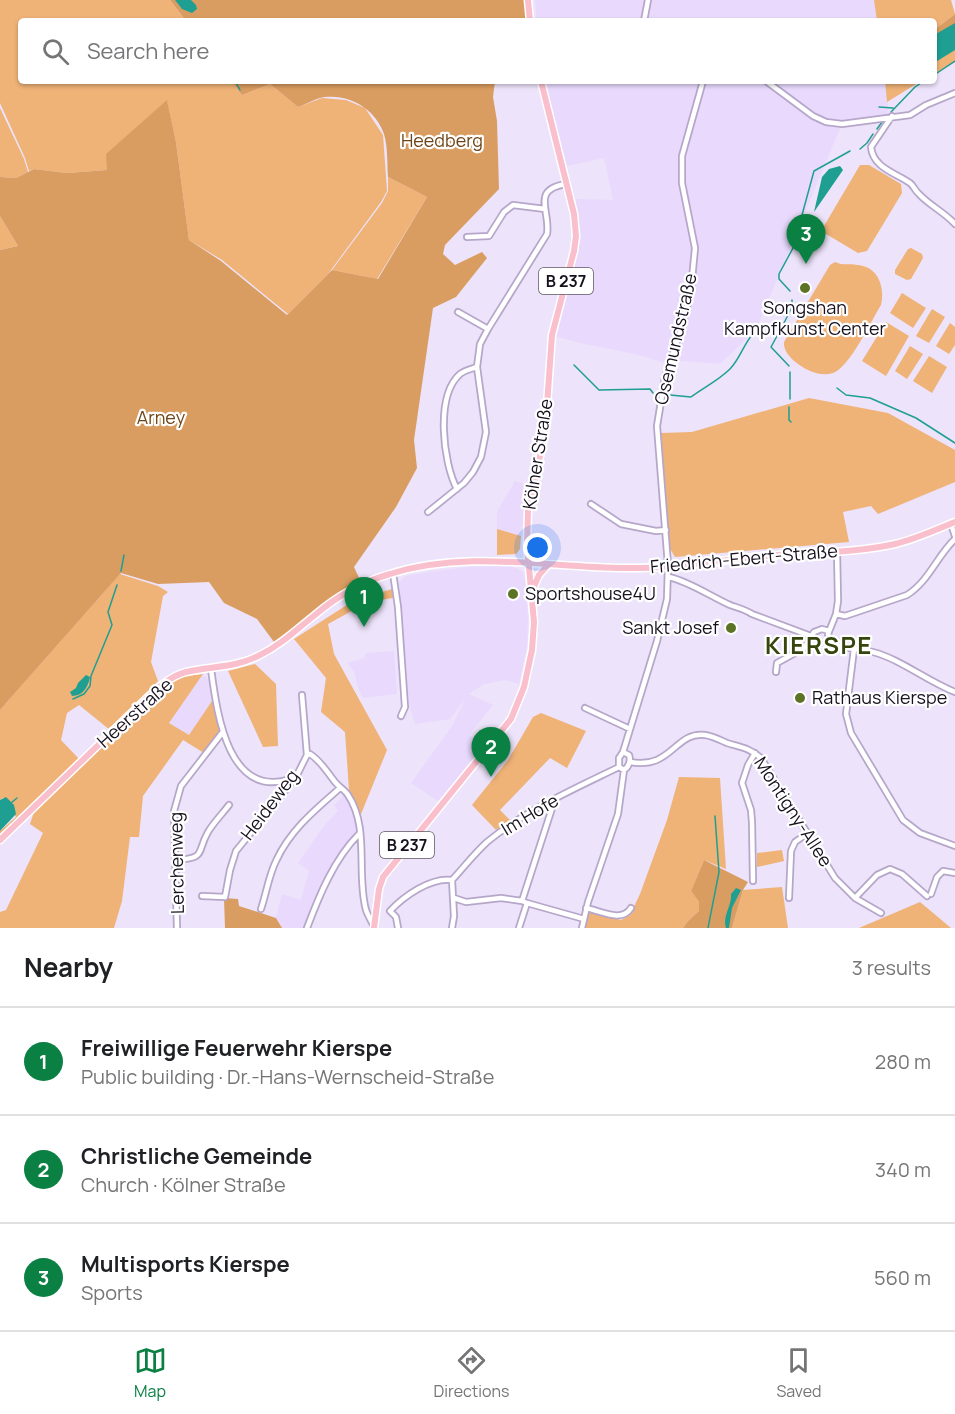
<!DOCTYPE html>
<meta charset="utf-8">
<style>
:root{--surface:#fff;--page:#f2f2f2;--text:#202124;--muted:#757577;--line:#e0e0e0;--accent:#0b8043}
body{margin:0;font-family:Manrope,sans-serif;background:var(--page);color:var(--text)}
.you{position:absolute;left:538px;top:548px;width:21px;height:21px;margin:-15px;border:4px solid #fff;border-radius:50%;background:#1a73e8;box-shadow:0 0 0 9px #1a73e833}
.badge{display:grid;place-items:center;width:39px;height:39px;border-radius:50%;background:var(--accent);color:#fff;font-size:20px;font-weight:700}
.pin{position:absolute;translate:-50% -50px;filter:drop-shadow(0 2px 3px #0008)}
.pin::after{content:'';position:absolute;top:32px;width:21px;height:18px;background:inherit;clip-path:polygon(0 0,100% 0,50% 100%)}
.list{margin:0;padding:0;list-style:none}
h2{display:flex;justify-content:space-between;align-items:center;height:78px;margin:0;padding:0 24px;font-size:26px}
h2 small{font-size:20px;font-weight:400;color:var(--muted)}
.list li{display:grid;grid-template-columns:39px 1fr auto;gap:18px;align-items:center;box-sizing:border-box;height:108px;padding:0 24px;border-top:2px solid var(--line)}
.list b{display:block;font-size:22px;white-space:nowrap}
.list p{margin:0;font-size:20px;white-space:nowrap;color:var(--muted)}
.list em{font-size:20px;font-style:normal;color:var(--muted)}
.icon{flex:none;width:33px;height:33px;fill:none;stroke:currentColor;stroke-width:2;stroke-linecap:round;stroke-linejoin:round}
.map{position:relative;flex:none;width:955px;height:928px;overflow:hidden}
.search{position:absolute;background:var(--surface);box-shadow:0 2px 4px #0004;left:18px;right:18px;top:18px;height:66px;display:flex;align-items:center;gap:15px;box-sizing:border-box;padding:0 21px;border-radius:6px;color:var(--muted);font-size:22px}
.sheet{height:402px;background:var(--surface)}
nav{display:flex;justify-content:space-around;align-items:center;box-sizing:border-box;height:84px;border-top:2px solid var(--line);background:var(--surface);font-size:16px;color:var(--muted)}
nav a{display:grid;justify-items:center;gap:3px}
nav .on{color:var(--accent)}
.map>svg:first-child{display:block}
</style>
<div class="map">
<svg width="955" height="928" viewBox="0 0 955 928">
<rect width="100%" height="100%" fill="#ede3fa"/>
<path fill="#e8d9fd" d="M535,0H874L877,21H537Z
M545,81H885L889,114L843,121L756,330L720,364L686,361L665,363L635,354L580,343L554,336L581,237L575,199L613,200L604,158L567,166Z
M515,481L528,485L521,536L497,529V512Z
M508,566L516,568L523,572L525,581L528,617L527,646L519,684L505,680L484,684L469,694L493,705L469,735L477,741L473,746L480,751L438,801L411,783L452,726L466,698L450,719L415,724L409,705L399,582L406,576L434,571L470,567Z
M394,651L397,694L363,698L358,687L354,671L347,663L365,658V653Z
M203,674L209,681L214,698L189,735L169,723Z
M349,790L360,823L359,839L346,852L315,912L309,928H282L276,918L282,894L301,900L309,871L298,863L326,823L338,811L334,805Z"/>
<path fill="#efb277" d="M0,0H170L186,21H21V81H231L242,95L270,84L298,107L322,98L346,100L365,108L383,135L387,191L381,202L328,274L288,314L222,260L189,240L176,142L167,101L107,170L67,173L34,169L29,171L25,158L0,103Z
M874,0H951L955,14L934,30V21H877Z
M955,26V62L934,74V42Z
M885,81H921L887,102Z
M0,108L24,159L28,172L16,178L0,177Z
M860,165H869L901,184L902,193L867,251L858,253L821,231Z
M388,177L427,197L377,279L332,270L382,203L388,191Z
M0,216L18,246L0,250Z
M911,248L922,254L923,258L911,279L907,280L895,274V270L908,249Z
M835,262C844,266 849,263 858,265C879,267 885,288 881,305C871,321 850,367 833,373C821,377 808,371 798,364C791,359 783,351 784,342L830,265Z
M902,293L926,308L913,328L890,313Z
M932,309L945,317L929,343L916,336Z
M886,322L909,336L886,376L862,361Z
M950,323L955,327V345L949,354L936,346Z
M910,346L923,354L907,379L895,371Z
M929,356L947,367L932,393L913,381Z
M809,398L888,413L955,450V482L878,514L871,506L843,512L849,542L675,557L669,547L661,433L692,432Z
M497,529L521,536L520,549L516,554L497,555Z
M120,574L158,586L168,592L163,596L151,662L158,681L110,730L79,705L67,713L61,740L80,760L0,834V831L16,817L3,798L0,800V710Z
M392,589L393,598L368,602L328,624L334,654L387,750L359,819L349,790L345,732L321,712L326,678L294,639L353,601Z
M255,664L276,684L278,746L263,747L228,671Z
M203,674L169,723L189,735L214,698L220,732L204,753L183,740L143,796L139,837H130L122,901L114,928H0V912L6,910L43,833L30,824L34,812L162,688L185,676Z
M541,713L586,731L567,768L550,758L500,810L510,820L496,830L472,805L508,760L533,717Z
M679,777L720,778L726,869L704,860L691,891L699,902V911L688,921L683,928H584L588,911L621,920L630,915L640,894L667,820Z
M782,850L784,861L757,867V853Z
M782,887L788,928H732L743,890Z
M920,902L951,928H859Z"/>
<path fill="#da9d61" d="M170,0H524L527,21L494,19L493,21H186Z
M955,14V26L934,42V30Z
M231,81H495L493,97L497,121L499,189L445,245L443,254L455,265L482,252L487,258L456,297L433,308L414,440L417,468L396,507L354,567L360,580L274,642L257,619L224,603L209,582L158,584L121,573L0,710V250L18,246L0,216V177L16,178L34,169L67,173L107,170L106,154L167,100L176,142L189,240L221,261L287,315L332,270L378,279L427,197L388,177C387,163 388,147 384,134C376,110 351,94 325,97C316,98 307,104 298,107L270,84L242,95Z
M704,860L748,882L743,890L732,928H683L688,921L699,911V902L691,891Z
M224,898L238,899L239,906L276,918L282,928H225Z"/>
<path fill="#1f9f92" d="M175,0H191L196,5L197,9L192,13L182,9Z
M955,23V50L934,63V35Z
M840,166L843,170L814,212L822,177L829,169Z
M86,675L90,677C88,687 83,696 72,696L70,692L76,688L78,683Z
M6,797L14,805L16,814L0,831V800Z
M736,888L741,890L732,908L729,928H726C722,916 732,906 731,894Z"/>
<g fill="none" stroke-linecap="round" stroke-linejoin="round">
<path stroke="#1f9f92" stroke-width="1.5" d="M934,75L955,61
M235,81L240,90
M879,107L893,108
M891,112L915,87L924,81
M877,129L882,122
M860,149L867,143L873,134
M790,291L779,279V274L793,248L814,171L850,151
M783,325L771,347L789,366
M776,326L783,325L792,307V300
M574,365L599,390L650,389L653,393
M837,388L846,395L870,398L916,418L955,443
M670,395L691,397C703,388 719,380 730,369C745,354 746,327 771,326
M790,399V372
M789,407V420L791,422
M121,571L124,555
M73,699L84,694L90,686L91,676L112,625L108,612L117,585
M11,803L17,798
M708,928L719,872L715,816"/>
<defs>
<path id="minor" d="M644,21L648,0
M766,81L813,116L826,122L842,124L910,115L926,105L955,93
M892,116L871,147C873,168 896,173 910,183C914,186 915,191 919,194C929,205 944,212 955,224
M467,237L489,236L504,212L513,205L545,209
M458,312L488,329
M457,489C443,463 435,396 460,374C465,370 471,369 477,367
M591,504L621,524L656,531L666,530
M428,512L464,483L473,472L481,457L486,432L477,367L480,344L488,329L547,234C551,211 530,190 566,184
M951,524L955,536
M837,551L838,601L836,614L828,634L831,642C843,650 859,648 873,652C900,659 927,681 955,692
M393,573L398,607L405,707L401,716
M669,577C690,582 710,596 730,605C738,608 744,609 752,614L811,636
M836,614L845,616L907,595C929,581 937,556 955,539
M854,649L846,714L851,733L903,820L920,833L955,846
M211,669C217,713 228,802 293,778
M776,672L777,663L804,648L814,632L822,629L829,631
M302,695L307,755
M585,708L630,729
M623,752L629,755C631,760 629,767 624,770L619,767V758L623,752L657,641L667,599L668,565L657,426L665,377L682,327L691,290L695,248L682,183V156L703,81
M630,762C672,770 675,731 705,735C713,736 720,740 727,743C740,747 750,748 761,758L835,878L855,898L881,913
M176,860C207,858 196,853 208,832C214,822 223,813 229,805
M753,881L752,822L751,810L742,783L748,765L755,753
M931,894L937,877L943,871L955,873
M202,896L225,897L230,870L236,851L296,777L307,755L310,754C321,761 327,772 335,782C339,787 345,790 348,795C370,828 356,874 366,910C368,916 372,922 374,927
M454,898L466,902L501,898L522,901
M789,898L791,851L795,842L808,833
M855,898L877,875L890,869L902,874L927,896
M527,903L522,901L555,799
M527,903L584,919
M586,908C601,911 622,923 631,908
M261,909C266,894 269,875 276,861C290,830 316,809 340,788
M177,928L174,811L181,786L222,733
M307,928C319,896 334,859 359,834
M398,928L396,917L390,911C404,896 431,877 452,880C464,867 474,854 487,842C526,810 574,789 619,767
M452,928L454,916L452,880
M519,928L527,903
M582,928L588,902L618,814L624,770"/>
<path id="major" d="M528,0L530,21
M532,591L539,575L548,565
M0,840L148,697C159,687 171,676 186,672C211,666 236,668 260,655C281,645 297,629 315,615C337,596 362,582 390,574C466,550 546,567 624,568C666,569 714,561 755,557C801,552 850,554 895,544C916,539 935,530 955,522
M374,928L379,889L383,877L511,719L524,687L532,650L534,622L527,546L528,511L545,433L552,335L574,251L576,236L574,214L541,81"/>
</defs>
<use href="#minor" stroke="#b6a7ca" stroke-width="8"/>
<use href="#major" stroke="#fff" stroke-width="9"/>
<use href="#minor" stroke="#fff" stroke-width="4.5"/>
<use href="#major" stroke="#fabfcd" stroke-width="6"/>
</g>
<g fill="#5c7325" stroke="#fff" stroke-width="2">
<circle cx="805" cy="288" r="6"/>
<circle cx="513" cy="594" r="6"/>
<circle cx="731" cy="628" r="6"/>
<circle cx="800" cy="698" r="6"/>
</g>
<g text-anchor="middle" stroke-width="4.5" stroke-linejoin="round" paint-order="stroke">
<g fill="#fff" stroke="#5d5862" stroke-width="1.5">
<rect x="539" y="268" width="54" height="26" rx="4.5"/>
<rect x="380" y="832" width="54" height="26" rx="4.5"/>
</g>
<g font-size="16" font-weight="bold" fill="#17111e">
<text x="566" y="287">B 237</text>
<text x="407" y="851">B 237</text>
</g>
<g font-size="18" fill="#6f4619" stroke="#fff">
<text x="442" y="147">Heedberg</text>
<text x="161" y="424">Arney</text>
</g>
<g font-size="18" fill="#17111e" stroke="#fff" text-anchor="start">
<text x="805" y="314" text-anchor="middle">Songshan<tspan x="805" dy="21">Kampfkunst Center</tspan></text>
<text x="525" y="600">Sportshouse4U</text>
<text x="719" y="634" text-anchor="end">Sankt Josef</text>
<text x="812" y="704">Rathaus Kierspe</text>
</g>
<g font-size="18" fill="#17111e" stroke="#fff">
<text transform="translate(676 339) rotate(-77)" y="6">Osemundstraße</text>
<text transform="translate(538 454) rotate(-81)" y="6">Kölner Straße</text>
<text transform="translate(744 559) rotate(-5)" y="6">Friedrich-Ebert-Straße</text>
<text transform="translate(135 713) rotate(-42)" y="6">Heerstraße</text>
<text transform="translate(270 805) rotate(-53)" y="6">Heideweg</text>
<text transform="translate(793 812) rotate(57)" y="6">Montigny-Allee</text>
<text transform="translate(530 815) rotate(-31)" y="6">Im Hofe</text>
<text transform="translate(177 863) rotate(-91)" y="6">Lerchenweg</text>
</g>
<g font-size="24" font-weight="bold" letter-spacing="1.5" fill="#36450e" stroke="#fff">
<text x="819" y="654">KIERSPE</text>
</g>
</g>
</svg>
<div class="you"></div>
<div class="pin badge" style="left:364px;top:627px">1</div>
<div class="pin badge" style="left:491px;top:777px">2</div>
<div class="pin badge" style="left:806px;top:264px">3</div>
<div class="search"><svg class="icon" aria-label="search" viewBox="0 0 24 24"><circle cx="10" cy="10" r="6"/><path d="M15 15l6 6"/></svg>Search here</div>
</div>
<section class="sheet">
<h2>Nearby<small>3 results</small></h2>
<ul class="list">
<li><span class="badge">1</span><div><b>Freiwillige Feuerwehr Kierspe</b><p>Public building · Dr.-Hans-Wernscheid-Straße</p></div><em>280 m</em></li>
<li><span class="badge">2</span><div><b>Christliche Gemeinde</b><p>Church · Kölner Straße</p></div><em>340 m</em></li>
<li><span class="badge">3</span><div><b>Multisports Kierspe</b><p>Sports</p></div><em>560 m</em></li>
</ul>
</section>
<nav>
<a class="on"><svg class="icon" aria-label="map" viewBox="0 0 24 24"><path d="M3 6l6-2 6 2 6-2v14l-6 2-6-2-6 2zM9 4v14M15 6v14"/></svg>Map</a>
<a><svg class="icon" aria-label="directions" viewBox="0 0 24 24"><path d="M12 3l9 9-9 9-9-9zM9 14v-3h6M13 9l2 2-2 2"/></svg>Directions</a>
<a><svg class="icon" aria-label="saved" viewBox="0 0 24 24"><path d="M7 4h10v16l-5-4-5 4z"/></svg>Saved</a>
</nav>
